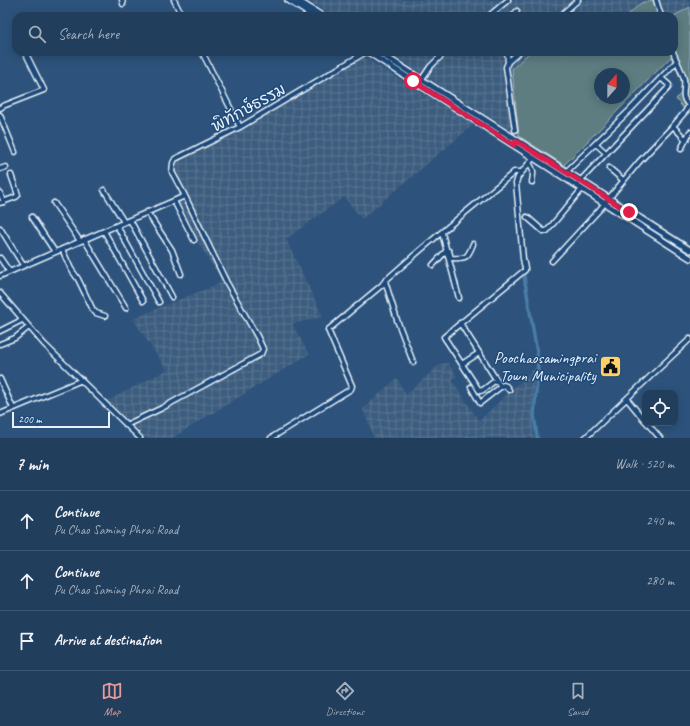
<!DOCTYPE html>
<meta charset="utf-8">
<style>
:root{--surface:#223e5d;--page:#2a4563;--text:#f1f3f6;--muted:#a2aebc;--line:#3f5772;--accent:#e69b98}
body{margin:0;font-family:Caveat,"Playpen Sans Thai",sans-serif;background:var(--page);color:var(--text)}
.controls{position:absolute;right:12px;bottom:12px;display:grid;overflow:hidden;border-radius:8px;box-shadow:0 2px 10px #0003}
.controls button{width:36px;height:36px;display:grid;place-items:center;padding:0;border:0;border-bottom:1px solid var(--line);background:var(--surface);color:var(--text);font:20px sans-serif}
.compass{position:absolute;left:594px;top:68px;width:36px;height:36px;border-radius:50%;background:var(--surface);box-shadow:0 2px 10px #0003;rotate:21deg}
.scale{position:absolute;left:12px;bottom:10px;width:98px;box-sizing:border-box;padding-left:4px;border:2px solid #e8f1f8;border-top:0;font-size:11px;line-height:14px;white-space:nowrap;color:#e8f1f8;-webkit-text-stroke:3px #1f4a7a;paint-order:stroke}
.stop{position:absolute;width:12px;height:12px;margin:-9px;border:3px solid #e11d48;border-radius:50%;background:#fff}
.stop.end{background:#e11d48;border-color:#fff;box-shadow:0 1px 4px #0008}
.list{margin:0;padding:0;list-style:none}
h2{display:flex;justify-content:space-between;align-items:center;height:52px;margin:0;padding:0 16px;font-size:17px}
h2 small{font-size:13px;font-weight:400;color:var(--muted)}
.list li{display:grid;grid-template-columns:26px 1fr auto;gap:12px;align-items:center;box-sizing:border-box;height:60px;padding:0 16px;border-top:1px solid var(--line)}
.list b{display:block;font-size:15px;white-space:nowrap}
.list p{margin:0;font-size:13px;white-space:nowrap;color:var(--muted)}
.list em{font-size:13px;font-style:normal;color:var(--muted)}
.icon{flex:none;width:22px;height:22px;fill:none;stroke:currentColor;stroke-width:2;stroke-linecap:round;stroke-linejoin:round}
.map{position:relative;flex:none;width:690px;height:438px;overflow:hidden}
.search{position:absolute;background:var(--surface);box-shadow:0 2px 10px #0003;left:12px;right:12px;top:12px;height:44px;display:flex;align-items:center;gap:10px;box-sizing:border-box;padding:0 14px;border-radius:12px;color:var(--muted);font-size:15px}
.sheet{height:232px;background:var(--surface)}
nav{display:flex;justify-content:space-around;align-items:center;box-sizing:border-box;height:56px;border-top:1px solid var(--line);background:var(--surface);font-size:11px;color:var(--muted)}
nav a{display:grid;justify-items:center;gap:2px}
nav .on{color:var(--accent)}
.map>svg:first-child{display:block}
</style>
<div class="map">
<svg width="690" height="438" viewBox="0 0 690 438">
<defs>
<pattern id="industrial-grid" width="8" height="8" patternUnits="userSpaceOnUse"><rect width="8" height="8" fill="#3e5d7f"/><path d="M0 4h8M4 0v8" fill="none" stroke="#5a7592"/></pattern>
</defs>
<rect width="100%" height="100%" fill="#2d537c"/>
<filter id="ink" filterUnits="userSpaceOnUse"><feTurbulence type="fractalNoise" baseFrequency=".025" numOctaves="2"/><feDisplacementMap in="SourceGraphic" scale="8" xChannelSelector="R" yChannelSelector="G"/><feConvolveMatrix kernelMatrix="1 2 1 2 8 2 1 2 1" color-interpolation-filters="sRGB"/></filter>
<g filter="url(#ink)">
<path fill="url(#industrial-grid)" d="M307,0H653L641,3L627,16H332Z
M655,0H690V7L674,16H663Z
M388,52H530L512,69L519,136Z
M363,56L381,68L474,124L362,219L344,197L286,239L323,317L292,324L309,354L172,438H145L107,401L167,370L133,319L161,307L223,282L173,203L190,196L174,172L176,164L179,159L239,132Z
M448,363L457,376L452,380L479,421L537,366L532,409L534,438H374L363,409L397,378L406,395L440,364Z"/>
<path fill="#5d7d81" stroke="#a2b7bc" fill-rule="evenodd" d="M653,0H655L663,16H627L641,3Z
M690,7V112L688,114L676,99L682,92L683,84L671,57L564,165L519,136L512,69L530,52H674V16ZM600,74H624V98H600Z"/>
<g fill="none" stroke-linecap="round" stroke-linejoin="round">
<path stroke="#497da7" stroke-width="3.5" d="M523,270L537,353L538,370L534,414L537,438"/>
<defs>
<path id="minor" d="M122,0L123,4
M174,0L182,16
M656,0L661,16
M489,16L508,0
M513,16L517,11
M560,16L578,0
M202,52L240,127
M507,52L508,62
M673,52C676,60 682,71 684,79C686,90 679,97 690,106
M420,82L430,67L445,52
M0,108L3,106L44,90L25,52
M0,115L15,152
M673,126L685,112L689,105
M515,130L506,67L508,62L519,52
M596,144L606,153
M681,149L690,132
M529,163C535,170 533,174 532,182
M609,168L623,180
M0,169L6,167
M566,172L631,109L677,61
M580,181L668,88L669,85L661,78
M104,190L124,222
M0,193L4,202
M185,196L226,281
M174,201L194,240
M0,203L16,197L18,195L11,175
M54,203L80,241
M147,212L172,250L181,274
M32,217L55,252
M527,217L543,231H547L582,189
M130,220L172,297
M117,226L159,302
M0,228L23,265
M104,231L143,301
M442,233L459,298
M84,239L126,308
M62,249L71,269L78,279L93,310L96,313L105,316
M449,251L451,258H452C467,259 468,257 473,244
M0,258L9,271
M552,261L600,209L639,162L673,126L686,140
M433,265L446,251
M0,276L185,196L172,172L173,163L175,159L240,127L366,52
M385,281L397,320L413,362
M0,293L44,344L140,438
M460,323L501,387
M0,331L22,320
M0,344L15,338L29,327
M462,364L479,353
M0,379L13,408
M496,380L483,390L480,391L479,390L444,337L525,270V268L523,259L516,183L518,177L522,172
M471,387L480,403L503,385L506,386L509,390
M627,399L645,421
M0,414L82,380
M647,423L660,438
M126,425L162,408L261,354L263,349L258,338L227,283
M271,438L351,389L352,386L328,330L382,285L385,281C426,244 470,209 512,174L514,172H522L533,158
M585,438L690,339"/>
<path id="major" d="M288,0L313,16
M297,0L322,16
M368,52L690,258
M378,52L690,250"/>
</defs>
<use href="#minor" stroke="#e8f1f8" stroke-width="7"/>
<use href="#major" stroke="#e8f1f8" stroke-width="8"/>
<use href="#minor" stroke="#1f4a7a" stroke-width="4"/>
<use href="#major" stroke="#1f4a7a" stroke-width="5"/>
</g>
</g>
<g fill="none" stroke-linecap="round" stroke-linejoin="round" filter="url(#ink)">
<path stroke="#e11d48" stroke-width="5" d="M413,81L514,145L516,141L629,212"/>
</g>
<defs>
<symbol id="civic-square" viewBox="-11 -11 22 22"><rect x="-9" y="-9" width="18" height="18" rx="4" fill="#ffd166" stroke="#1f4a7a"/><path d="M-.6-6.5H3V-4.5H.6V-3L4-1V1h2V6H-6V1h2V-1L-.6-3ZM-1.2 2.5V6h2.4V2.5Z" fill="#111"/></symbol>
</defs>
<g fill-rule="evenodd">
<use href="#civic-square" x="598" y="354" width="25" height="25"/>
</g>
<g text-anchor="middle" stroke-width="3" stroke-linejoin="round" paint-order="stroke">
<g font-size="16" fill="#e8f1f8" stroke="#1f4a7a">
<text transform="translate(248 107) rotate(-29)" y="6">พิทักษ์ธรรม</text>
</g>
<g font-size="16" fill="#e8f1f8" stroke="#1f4a7a" text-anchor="end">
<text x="596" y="363">Poochaosamingprai<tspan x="596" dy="18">Town Municipality</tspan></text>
</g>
</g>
</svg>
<div class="controls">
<button><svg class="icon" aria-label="locate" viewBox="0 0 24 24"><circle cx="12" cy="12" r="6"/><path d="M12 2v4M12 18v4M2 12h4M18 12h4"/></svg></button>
</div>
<svg class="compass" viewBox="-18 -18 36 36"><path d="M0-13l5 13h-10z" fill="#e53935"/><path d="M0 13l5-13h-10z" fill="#a2aebc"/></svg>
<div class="scale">200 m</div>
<div class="stop" style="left:413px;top:81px"></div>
<div class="stop end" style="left:629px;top:212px"></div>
<div class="search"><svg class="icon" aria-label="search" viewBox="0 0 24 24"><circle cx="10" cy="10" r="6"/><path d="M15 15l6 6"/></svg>Search here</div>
</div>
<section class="sheet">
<h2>7 min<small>Walk · 520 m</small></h2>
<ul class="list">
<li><svg class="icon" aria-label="ahead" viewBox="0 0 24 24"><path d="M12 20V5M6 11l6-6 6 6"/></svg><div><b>Continue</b><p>Pu Chao Saming Phrai Road</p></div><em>240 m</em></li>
<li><svg class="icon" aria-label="ahead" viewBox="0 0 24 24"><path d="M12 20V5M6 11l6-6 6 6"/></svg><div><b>Continue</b><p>Pu Chao Saming Phrai Road</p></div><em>280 m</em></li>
<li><svg class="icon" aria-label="arrive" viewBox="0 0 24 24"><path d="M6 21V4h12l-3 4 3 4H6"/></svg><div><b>Arrive at destination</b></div></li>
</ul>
</section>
<nav>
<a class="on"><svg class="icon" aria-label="map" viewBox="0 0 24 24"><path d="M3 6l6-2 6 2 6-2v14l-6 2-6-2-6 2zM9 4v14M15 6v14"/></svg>Map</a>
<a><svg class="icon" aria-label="directions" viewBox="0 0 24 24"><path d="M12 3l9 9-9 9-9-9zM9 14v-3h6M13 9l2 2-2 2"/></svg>Directions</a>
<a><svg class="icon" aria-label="saved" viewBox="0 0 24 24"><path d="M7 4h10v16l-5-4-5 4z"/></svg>Saved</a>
</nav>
